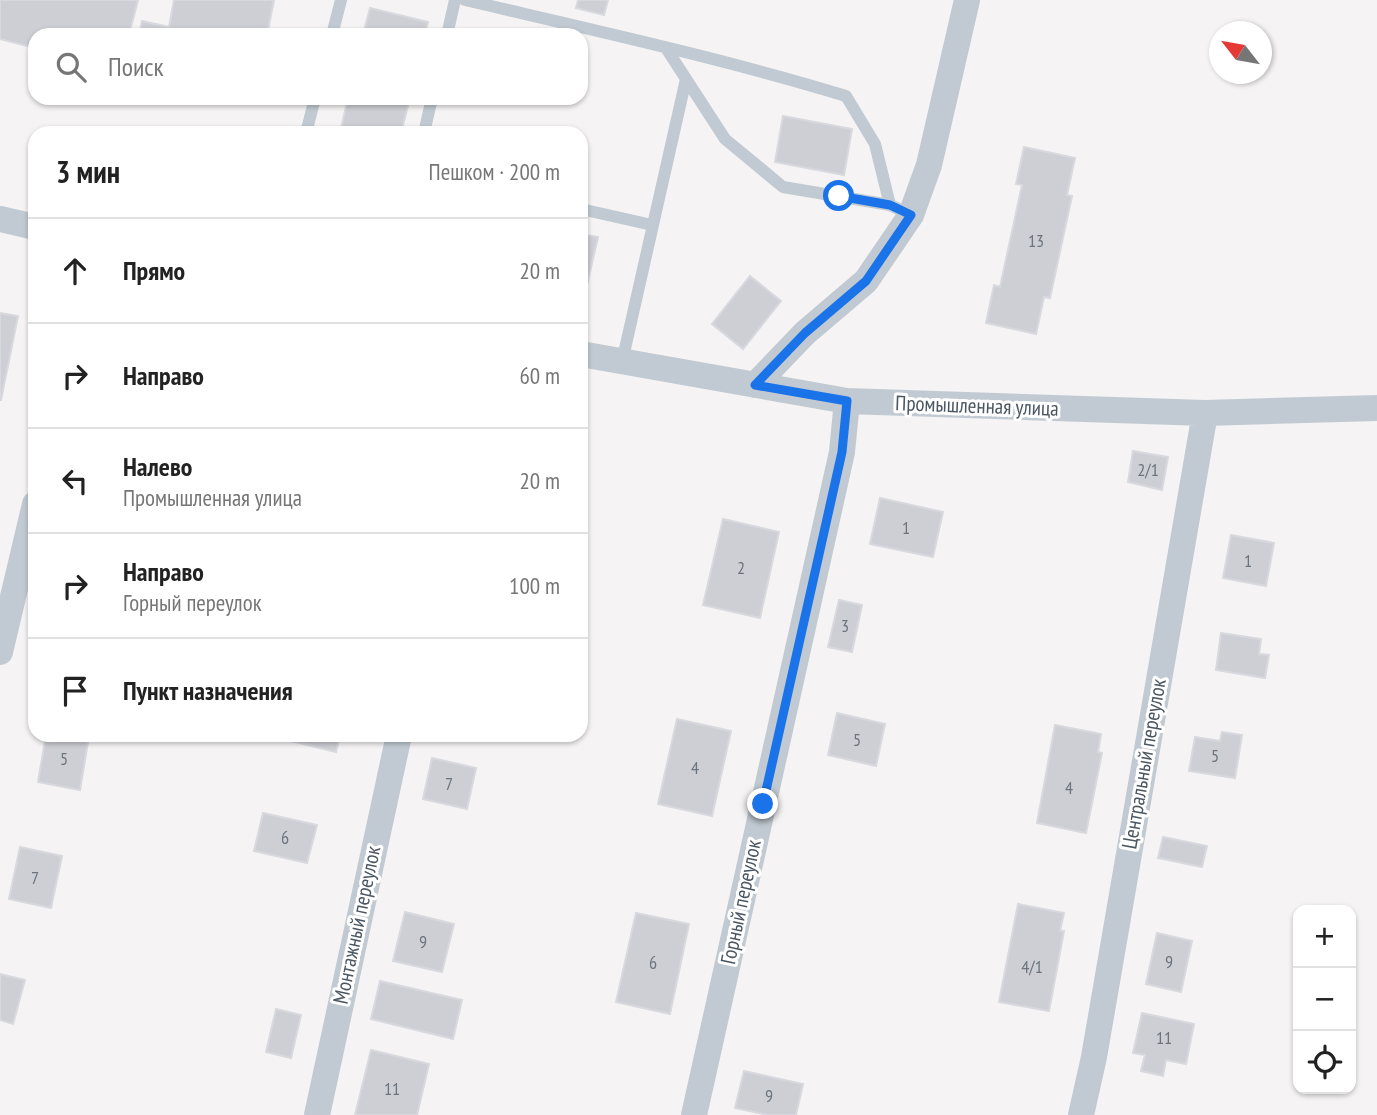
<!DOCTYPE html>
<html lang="ru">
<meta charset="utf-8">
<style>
:root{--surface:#fff;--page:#f6f6f6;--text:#222;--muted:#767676;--line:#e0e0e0}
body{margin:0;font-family:"PT Sans Narrow",sans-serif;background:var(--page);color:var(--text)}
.controls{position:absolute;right:21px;bottom:21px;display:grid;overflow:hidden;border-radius:14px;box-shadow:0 2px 5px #0004}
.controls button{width:63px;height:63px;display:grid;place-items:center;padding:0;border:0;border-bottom:2px solid var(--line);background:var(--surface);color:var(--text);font:35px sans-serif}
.compass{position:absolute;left:1209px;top:21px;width:63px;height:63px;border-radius:50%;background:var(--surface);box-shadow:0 2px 5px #0004;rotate:301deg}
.stop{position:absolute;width:21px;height:21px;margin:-16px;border:5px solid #1a73e8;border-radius:50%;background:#fff}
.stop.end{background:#1a73e8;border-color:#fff;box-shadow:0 2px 7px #0008}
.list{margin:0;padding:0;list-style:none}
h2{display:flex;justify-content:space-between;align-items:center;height:91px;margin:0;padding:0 28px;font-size:30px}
h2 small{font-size:23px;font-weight:400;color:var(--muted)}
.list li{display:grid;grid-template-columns:46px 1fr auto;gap:21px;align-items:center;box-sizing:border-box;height:105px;padding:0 28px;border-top:2px solid var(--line)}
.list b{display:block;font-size:26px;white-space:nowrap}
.list p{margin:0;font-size:23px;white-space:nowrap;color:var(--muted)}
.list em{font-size:23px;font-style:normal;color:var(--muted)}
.icon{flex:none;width:38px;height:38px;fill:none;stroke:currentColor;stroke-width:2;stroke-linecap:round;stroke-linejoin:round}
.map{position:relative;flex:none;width:1377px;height:1115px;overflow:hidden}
.search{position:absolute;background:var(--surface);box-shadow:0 2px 5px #0004;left:28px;top:28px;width:560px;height:77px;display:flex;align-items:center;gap:18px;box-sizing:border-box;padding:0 24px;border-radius:21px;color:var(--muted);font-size:26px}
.panel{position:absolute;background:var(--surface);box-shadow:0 2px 5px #0004;left:28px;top:126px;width:560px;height:616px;border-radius:21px}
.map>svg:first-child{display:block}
</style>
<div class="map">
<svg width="1377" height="1115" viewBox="0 0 1377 1115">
<rect width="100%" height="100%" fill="#f5f3f3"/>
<path fill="#cdcfd5" stroke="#d7d9de" stroke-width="2" d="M0,0H138L129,35H35V48L0,39Z
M174,0H274L267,35H139L142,21L169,27Z
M578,0H608L604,15L576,8Z
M370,8L428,22L425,35H363Z
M348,98H410L401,133H340Z
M783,116L852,129L844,175L775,162Z
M1024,147L1075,158L1067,195L1072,196L1050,298L1044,297L1036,334L986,323L994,285L1000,287L1022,185L1016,184Z
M581,234L598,237L586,289L581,287Z
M750,276L781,301L743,349L712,324Z
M0,313L18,316L1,400H0Z
M1133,451L1168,457L1162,490L1128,482Z
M880,498L943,512L933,557L870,544Z
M723,519L779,532L760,618L703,605Z
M1231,535L1274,543L1266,586L1223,578Z
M839,600L862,605L852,652L828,647Z
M1221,633L1261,639L1259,654L1269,655L1265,678L1216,670Z
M837,713L885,724L876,766L828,755Z
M677,719L731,731L712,816L658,804Z
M1055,725L1101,734L1098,752L1102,753L1086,833L1037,823Z
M1222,732L1242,735L1235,778L1189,771L1195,737L1220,741Z
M46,735L89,736L80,790L38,782Z
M293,735H340L336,752L291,741Z
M432,758L476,768L467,809L423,799Z
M263,813L317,825L307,863L254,851Z
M1163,837L1207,846L1202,867L1158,858Z
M20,847L62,856L51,908L9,899Z
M1018,904L1064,913L1060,931H1064L1049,1011L999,1002Z
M405,912L454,924L442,972L393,961Z
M636,913L689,924L670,1014L616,1002Z
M1157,933L1192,941L1181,992L1146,984Z
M0,974L25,980L13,1024L0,1020Z
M380,981L462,1000L453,1039L371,1019Z
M276,1009L301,1015L291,1058L266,1052Z
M1142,1013L1194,1024L1186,1064L1166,1060L1163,1076L1141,1071L1145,1055L1133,1053Z
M371,1050L429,1064L417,1115H355Z
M744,1071L803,1084L796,1115H768L735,1108Z"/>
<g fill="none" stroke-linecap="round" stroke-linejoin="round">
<path stroke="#c1cad2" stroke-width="12" d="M465,0C593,30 721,58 846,96L875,144L890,205L911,215
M332,35L341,0
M447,35L455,0
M666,48L725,139L783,187L890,205
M306,133L315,98
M424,133L432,98
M581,209L652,225
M622,362L686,79"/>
<path stroke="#c1cad2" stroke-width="26" d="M0,219L35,227
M581,354L847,401L1205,413L1377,408
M755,385L805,333L866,281L911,215L929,165L967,0
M0,652L35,504
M317,1115L399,735
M694,1115L842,452L847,401
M1081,1115L1094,1057L1205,413"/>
</g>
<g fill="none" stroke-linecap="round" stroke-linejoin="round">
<path stroke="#1a73e8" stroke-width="9" d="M763,804L842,452L847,401L755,385L805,333L866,281L911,215L890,205L839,196"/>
</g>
<g text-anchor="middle" stroke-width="6" stroke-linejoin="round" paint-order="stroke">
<g font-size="18" fill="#6b747e">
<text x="1036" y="247">13</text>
<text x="1148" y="476">2/1</text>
<text x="906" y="534">1</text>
<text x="1248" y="567">1</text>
<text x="741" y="574">2</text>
<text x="845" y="632">3</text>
<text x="857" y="746">5</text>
<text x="1215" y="762">5</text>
<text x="64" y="765">5</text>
<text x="695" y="774">4</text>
<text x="449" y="790">7</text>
<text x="1069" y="794">4</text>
<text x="285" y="844">6</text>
<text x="35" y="884">7</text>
<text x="423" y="948">9</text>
<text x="1169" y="968">9</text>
<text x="653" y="969">6</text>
<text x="1032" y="973">4/1</text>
<text x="1164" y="1044">11</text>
<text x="392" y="1095">11</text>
<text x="769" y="1102">9</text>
</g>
<g font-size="21" fill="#4a5661" stroke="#fff">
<text transform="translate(977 406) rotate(2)" y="7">Промышленная улица</text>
<text transform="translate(1144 764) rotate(-80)" y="7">Центральный переулок</text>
<text transform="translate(741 902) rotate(-78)" y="7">Горный переулок</text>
<text transform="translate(357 925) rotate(-78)" y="7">Монтажный переулок</text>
</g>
</g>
</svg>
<div class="controls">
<button>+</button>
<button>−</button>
<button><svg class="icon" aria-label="locate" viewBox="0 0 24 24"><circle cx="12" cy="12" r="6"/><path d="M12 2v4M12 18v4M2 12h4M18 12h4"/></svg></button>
</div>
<svg class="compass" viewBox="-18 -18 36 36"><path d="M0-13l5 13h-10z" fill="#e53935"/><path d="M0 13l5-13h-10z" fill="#767676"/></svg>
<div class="stop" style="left:839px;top:196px"></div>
<div class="stop end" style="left:763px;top:804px"></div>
<div class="search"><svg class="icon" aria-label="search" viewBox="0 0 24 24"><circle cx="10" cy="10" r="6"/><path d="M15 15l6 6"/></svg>Поиск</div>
<section class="panel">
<h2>3 мин<small>Пешком · 200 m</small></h2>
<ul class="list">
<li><svg class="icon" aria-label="ahead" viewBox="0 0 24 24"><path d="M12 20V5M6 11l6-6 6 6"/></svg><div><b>Прямо</b></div><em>20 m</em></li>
<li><svg class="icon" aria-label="right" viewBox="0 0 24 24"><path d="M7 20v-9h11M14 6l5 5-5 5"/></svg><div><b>Направо</b></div><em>60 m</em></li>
<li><svg class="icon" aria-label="left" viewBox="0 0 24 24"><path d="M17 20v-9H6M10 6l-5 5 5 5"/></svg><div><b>Налево</b><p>Промышленная улица</p></div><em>20 m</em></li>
<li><svg class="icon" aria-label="right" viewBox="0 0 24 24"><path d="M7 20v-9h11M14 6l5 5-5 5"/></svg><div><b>Направо</b><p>Горный переулок</p></div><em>100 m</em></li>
<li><svg class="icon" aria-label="arrive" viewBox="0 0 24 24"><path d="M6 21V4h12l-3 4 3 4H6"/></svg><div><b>Пункт назначения</b></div></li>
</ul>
</section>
</div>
